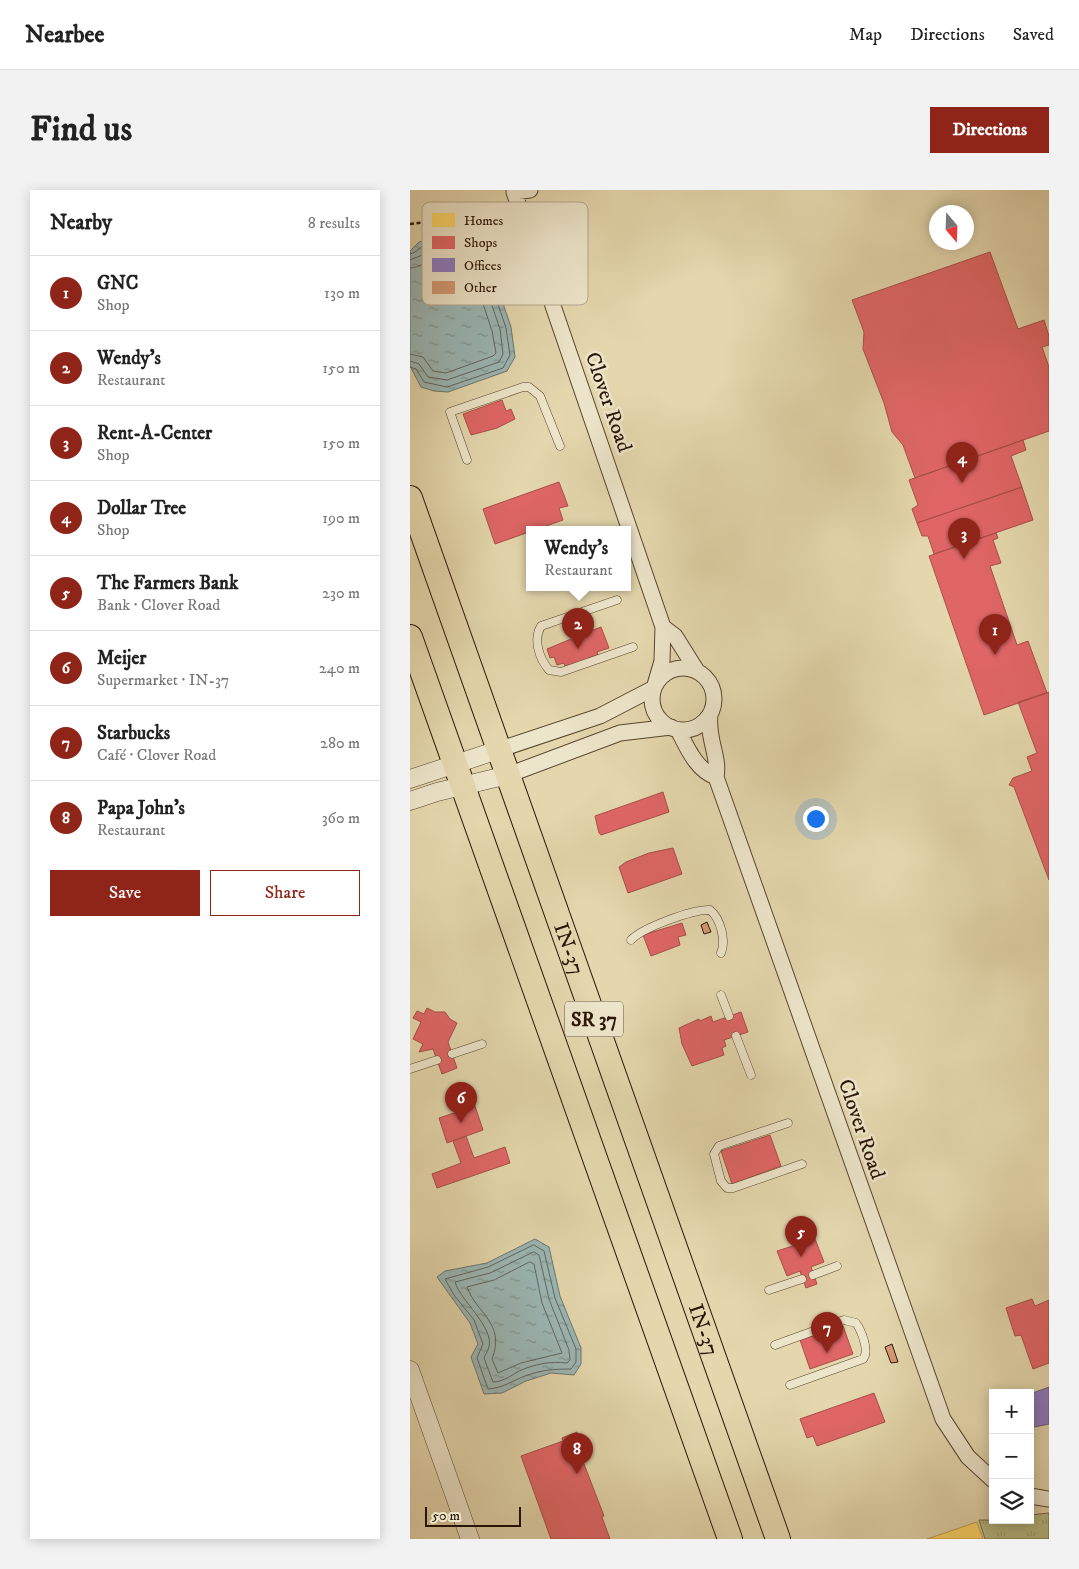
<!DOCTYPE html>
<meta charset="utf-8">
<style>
:root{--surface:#fff;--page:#f2f2f2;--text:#222;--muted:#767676;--line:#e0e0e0;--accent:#8f2418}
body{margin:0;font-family:"IM FELL DW Pica",serif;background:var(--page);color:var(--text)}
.controls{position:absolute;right:15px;bottom:15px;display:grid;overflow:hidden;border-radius:0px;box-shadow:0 2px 12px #0003}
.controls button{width:45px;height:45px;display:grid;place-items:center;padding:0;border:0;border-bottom:1px solid var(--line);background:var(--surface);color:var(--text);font:25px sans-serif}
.compass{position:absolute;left:519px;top:15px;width:45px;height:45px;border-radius:50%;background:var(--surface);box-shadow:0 2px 12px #0003;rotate:161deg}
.scale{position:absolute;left:15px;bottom:12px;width:96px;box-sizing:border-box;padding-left:5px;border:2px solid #2b1605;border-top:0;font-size:14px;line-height:18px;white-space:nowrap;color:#2b1605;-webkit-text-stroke:4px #ede5ca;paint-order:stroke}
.you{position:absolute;left:405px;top:628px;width:18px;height:18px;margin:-12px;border:4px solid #fff;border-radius:50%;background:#1a73e8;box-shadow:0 0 0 8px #1a73e833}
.badge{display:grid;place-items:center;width:32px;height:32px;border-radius:50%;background:var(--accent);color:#fff;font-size:16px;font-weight:700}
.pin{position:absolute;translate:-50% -41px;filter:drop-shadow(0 1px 2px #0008)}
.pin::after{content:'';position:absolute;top:26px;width:18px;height:15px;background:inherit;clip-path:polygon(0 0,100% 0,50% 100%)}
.popup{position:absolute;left:116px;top:336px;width:105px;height:65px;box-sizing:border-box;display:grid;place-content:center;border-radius:0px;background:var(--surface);filter:drop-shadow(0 1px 4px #0005);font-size:16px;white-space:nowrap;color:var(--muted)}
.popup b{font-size:19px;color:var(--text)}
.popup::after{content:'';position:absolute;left:50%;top:100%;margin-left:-10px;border:10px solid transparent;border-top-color:var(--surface)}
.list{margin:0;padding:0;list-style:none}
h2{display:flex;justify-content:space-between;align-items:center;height:65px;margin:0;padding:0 20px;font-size:21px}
h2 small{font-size:16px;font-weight:400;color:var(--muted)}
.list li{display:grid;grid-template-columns:32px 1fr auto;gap:15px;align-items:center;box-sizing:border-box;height:75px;padding:0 20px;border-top:1px solid var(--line)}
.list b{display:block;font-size:19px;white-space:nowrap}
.list p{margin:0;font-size:16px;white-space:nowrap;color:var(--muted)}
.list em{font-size:16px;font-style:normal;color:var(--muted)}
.actions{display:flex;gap:10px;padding:15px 20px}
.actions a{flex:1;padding:11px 0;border:1px solid var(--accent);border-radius:0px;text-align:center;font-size:18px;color:var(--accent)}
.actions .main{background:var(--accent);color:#fff}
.icon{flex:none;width:28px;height:28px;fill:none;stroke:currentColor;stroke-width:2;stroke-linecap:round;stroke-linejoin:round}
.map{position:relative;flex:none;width:639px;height:1349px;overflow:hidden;border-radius:0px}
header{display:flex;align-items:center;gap:30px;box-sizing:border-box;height:70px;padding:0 25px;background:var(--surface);border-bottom:1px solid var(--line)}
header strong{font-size:24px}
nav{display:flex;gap:28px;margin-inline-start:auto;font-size:18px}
.intro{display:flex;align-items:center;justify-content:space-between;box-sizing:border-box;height:120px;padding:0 30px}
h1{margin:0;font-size:35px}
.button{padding:12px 22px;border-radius:0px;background:var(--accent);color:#fff;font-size:18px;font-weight:700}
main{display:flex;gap:30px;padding:0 30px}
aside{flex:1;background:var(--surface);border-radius:0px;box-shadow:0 2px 12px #0003}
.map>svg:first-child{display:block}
</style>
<header>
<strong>Nearbee</strong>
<nav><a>Map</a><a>Directions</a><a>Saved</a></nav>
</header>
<div class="intro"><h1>Find us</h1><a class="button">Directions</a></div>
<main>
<aside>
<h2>Nearby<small>8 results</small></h2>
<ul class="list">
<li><span class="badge">1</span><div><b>GNC</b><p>Shop</p></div><em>130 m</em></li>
<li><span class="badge">2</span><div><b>Wendy's</b><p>Restaurant</p></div><em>150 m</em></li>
<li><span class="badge">3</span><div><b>Rent-A-Center</b><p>Shop</p></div><em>150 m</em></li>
<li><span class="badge">4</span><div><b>Dollar Tree</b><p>Shop</p></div><em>190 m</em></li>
<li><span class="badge">5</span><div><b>The Farmers Bank</b><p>Bank · Clover Road</p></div><em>230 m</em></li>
<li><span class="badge">6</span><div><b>Meijer</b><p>Supermarket · IN-37</p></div><em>240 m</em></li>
<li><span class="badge">7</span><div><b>Starbucks</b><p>Café · Clover Road</p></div><em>280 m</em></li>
<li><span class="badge">8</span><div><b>Papa John's</b><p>Restaurant</p></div><em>360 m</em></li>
</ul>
<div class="actions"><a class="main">Save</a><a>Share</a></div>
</aside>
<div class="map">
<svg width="639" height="1349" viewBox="0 0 639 1349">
<defs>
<pattern id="grass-tufts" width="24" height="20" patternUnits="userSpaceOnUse" patternTransform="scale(1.25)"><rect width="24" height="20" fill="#b9bd86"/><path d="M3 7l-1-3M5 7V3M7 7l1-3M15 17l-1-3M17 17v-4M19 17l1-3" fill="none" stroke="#9fa272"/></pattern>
<pattern id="water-ripples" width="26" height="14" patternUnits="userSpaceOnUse" patternTransform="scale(1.25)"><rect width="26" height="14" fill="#9bb7b5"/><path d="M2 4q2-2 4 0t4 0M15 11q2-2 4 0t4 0" fill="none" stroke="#7f9491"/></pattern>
</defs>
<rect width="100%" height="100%" fill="#e4d7ad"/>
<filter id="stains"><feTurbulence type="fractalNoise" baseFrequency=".004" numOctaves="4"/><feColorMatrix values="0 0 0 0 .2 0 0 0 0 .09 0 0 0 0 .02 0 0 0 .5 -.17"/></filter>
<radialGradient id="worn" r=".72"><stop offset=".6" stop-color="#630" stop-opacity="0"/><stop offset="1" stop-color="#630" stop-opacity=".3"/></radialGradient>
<path fill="url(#grass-tufts)" stroke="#726a46" d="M639,1323V1349H575L569,1330H620V1325Z"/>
<path fill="url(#water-ripples)" stroke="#6e776f" d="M40,42H57L71,49L101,137L105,167L97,181L38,202L24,201L11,197L0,176V61L9,52Z
M125,1049L139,1057L150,1106L171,1158V1174L164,1185L141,1183L116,1191L92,1203L74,1204L61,1167L68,1154L60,1133L27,1087L35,1081L77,1073Z"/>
<path fill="#ffd966" stroke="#bf9e49" d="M567,1332L573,1349H517Z"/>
<path fill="#e06666" stroke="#aa4e49" d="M580,62L608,139L634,130L639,146V155L632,157L639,177V241L505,288L493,255L482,242L474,213L453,159L454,142L442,110Z
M92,210L96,221L101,219L105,229L87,238L61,245L53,224Z
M613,250L616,260L601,266L612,297L507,333L502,319L508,315L499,290Z
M149,292L158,316L149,318L153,330L85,354L73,319Z
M612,297L623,330L524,364L518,346H512L507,333Z
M586,343L588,348L583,350L591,373L580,376L607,455L618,451L637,503L574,525L519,366Z
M191,437L199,458L187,462L188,465L178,468V470L155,476L154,473L147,475L144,467L140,468L137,459L161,449L162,451L171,448L170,445Z
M639,502V690L604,597L599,595L603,588L622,581L617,567L627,563L608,512Z
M253,602L259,622L191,645L189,643L185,626Z
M263,658L272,684L218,703L209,677L216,672L239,663Z
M272,733L276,745L268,747L270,755L241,766L233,745Z
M17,818L25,822H35L40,829L47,833L38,852L47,878L32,884L23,859L9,862L13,854L3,849L11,832L3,828L7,821L14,824Z
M331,822L338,842L314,850L316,856L312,858L314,865L282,876L272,854L269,838L289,829L290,831L301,826L303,832Z
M65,916L73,940L37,953L29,928Z
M360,945L371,976L322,994L311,961Z
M56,946L64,968L95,957L100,973L27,998L22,984L51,973L43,951Z
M405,1049L414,1072L401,1077L407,1094L396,1098L390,1081L377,1086L367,1061Z
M622,1109L625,1116L639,1110V1173L623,1179L611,1145L605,1146L596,1118Z
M433,1136L443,1164L400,1179L390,1150Z
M464,1203L475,1232L407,1256L403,1246L397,1248L390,1229Z
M167,1242L173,1260L169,1261L194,1326L192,1327L200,1349H141L111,1266L153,1251L152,1248Z"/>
<path fill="#8e7cc3" stroke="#705d8a" d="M639,1197V1234L620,1238V1204Z"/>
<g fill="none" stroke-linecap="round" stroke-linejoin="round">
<path stroke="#63665d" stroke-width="1" d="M0,64C6,63 8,59 13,56C31,48 49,43 67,52L96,138L100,165L93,178L37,197L14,192L6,179L0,177
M0,70L42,53H54L62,57L90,139L93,164L89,172L37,190L18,187L9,174L0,171
M0,78C18,77 36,53 56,62L82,141L86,163L83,166L36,183L23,181L13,167L0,164
M124,1055L134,1061L145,1108L166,1159V1172L161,1179C144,1179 131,1180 115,1186C102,1191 93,1198 78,1199L67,1168L73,1154L64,1130L44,1105L35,1089L78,1077Z
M124,1062L129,1065L139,1109L159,1160L160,1170L157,1173C140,1171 125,1174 109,1181C101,1186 92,1192 83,1192L74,1168C75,1165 78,1161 79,1157C84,1137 50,1110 45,1092L80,1083Z
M120,1072L124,1074L132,1113L152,1163L111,1173L88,1183L82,1169C96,1133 66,1123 57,1097L84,1090Z"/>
</g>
<path fill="#d49a74" stroke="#2b1605" d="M297,732L301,742L294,744L291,735Z
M482,1154L488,1172L481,1173L475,1157Z"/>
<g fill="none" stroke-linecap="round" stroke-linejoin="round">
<defs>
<path id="service" d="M57,270L40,222L113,197H119L130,206L150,256
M207,410L131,436C123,450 129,468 139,480L151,482L223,457
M221,750C232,738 283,719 300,720C311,729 316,751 311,763
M311,805L319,826
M326,846L341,885
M42,864L72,854
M0,879L27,870
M378,933L309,956L304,964L311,991L317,998H323L392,974
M403,1085L427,1076
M359,1100L392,1089
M365,1155L434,1130L446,1133C451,1140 460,1161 453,1169L380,1195"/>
<path id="minor" d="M120,0L104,2L253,437L252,471L245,495
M253,437L265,446L287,481
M242 509a31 31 0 1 1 62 0a31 31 0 1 1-62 0Z
M300,525C297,549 310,567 306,587L533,1229L558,1267L583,1290
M268,540C277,557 286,580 306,587
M88,560L190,526L244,498
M98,585L210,543L261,537
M620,1306L639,1309"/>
<path id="tertiary" d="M0,589L88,560
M0,611L27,602L98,585
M0,1180L60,1349"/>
<g id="trunk">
<path id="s1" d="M0,308L368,1349"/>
<path d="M0,447L320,1349"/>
</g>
</defs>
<use href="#service" stroke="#59462f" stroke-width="9"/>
<use href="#minor" stroke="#59462f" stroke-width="17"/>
<use href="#tertiary" stroke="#59462f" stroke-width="19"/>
<use href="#trunk" stroke="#2b1605" stroke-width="26"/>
<path stroke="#2b1605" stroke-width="2.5" stroke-dasharray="4 2.5" stroke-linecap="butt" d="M0,34L87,24"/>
<use href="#service" stroke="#ede5ca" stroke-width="8"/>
<use href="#minor" stroke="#ede5ca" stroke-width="15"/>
<use href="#tertiary" stroke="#ede5ca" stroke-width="18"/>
<use href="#trunk" stroke="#e4d7ad" stroke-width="24"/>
</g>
<g text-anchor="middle" stroke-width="5" stroke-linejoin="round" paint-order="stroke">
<rect fill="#ede5ca" stroke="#655440" stroke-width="1" x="155" y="811.5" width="58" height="35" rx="4"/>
<g font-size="20" font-weight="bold" fill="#2b1605">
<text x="184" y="836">SR 37</text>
</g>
<g font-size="21" fill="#2b1605" stroke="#ede5ca">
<text transform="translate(199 212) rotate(71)" y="7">Clover Road</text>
<text dy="7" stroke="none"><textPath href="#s1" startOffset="478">IN-37</textPath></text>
<text transform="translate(452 939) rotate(71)" y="7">Clover Road</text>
<text dy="7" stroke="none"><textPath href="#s1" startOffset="882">IN-37</textPath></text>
</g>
</g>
<rect x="12" y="12" width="166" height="103" rx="8" fill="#ede5ca" stroke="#b3a78f" stroke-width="1"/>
<rect x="22" y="23" width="23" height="14" fill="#ffd966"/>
<rect x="22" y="46" width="23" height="13" fill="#e06666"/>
<rect x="22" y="68" width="23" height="14" fill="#8e7cc3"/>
<rect x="22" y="91" width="23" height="13" fill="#d49a74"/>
<g font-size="14" fill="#2b1605">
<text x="54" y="35">Homes</text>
<text x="54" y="57">Shops</text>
<text x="54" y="80">Offices</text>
<text x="54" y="102">Other</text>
</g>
<rect width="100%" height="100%" filter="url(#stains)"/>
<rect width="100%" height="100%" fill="url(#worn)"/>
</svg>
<div class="controls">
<button>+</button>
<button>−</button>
<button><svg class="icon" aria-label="layers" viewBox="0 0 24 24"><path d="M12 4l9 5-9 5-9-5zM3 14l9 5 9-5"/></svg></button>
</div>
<svg class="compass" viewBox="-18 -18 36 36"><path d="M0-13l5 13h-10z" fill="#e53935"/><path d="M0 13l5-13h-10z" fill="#767676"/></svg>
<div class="scale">50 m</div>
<div class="you"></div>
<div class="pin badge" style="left:585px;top:465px">1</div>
<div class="pin badge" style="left:168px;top:459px">2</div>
<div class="popup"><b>Wendy's</b>Restaurant</div>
<div class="pin badge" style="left:554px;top:369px">3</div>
<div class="pin badge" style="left:552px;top:293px">4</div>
<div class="pin badge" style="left:391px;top:1067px">5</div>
<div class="pin badge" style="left:51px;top:933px">6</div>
<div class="pin badge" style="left:417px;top:1163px">7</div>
<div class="pin badge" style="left:167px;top:1284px">8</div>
</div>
</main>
